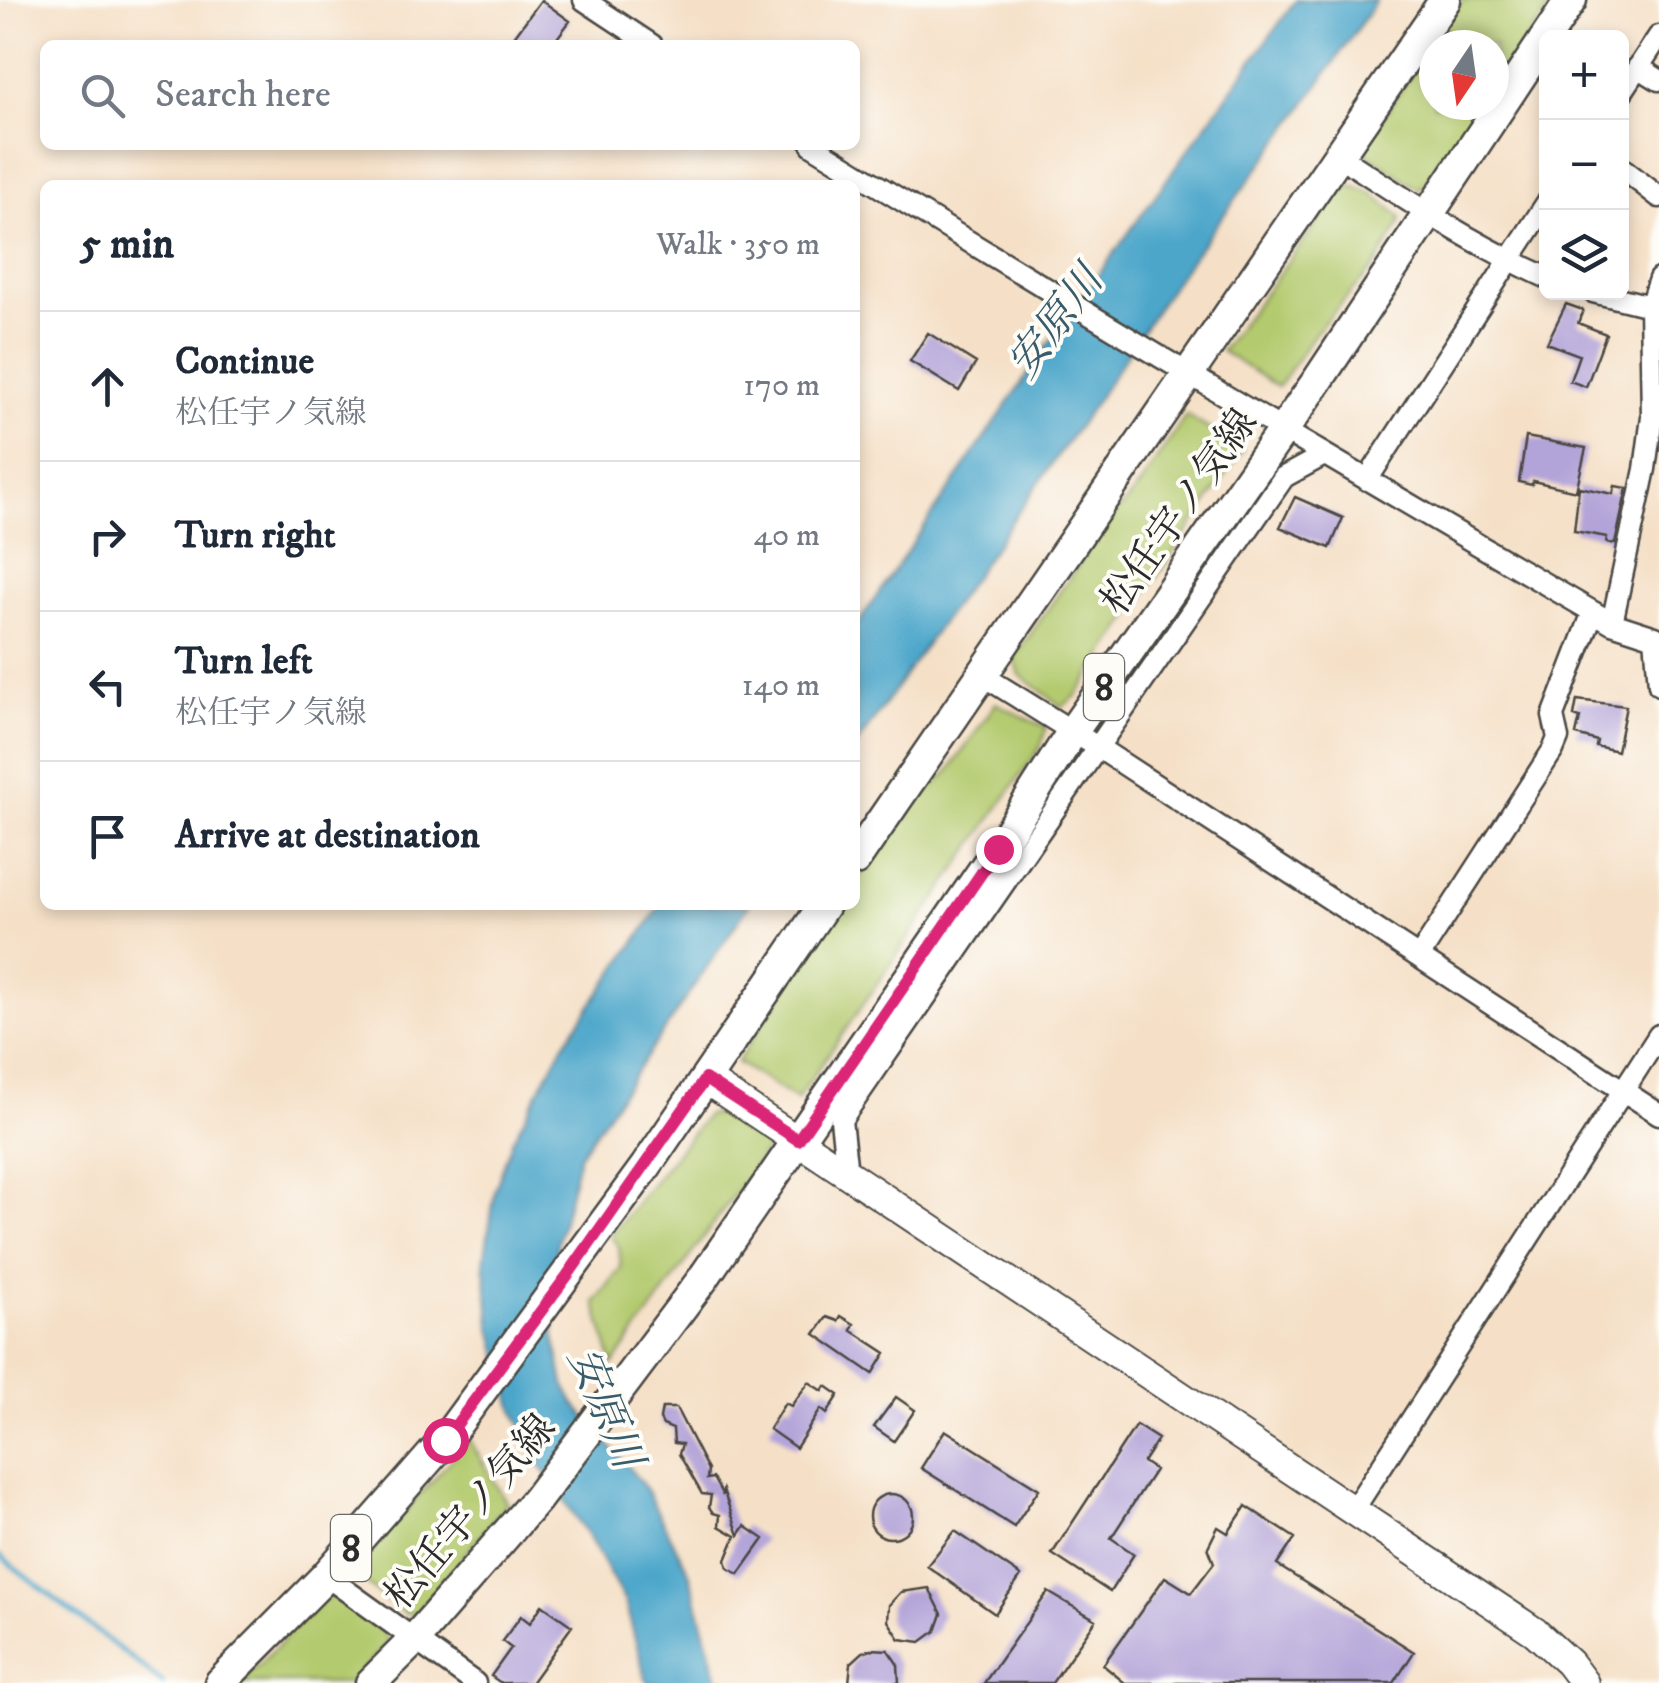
<!DOCTYPE html>
<meta charset="utf-8">
<style>
:root{--surface:#fff;--page:#f6f6f7;--text:#1f2937;--muted:#747a83;--line:#e0e1e3}
body{margin:0;font-family:"IM FELL DW Pica","Noto Serif JP",serif;background:var(--page);color:var(--text)}
.controls{position:absolute;right:30px;top:30px;display:grid;overflow:hidden;border-radius:15px;box-shadow:0 5px 15px #0003}
.controls button{width:90px;height:90px;display:grid;place-items:center;padding:0;border:0;border-bottom:2px solid var(--line);background:var(--surface);color:var(--text);font:50px sans-serif}
.compass{position:absolute;left:1419px;top:30px;width:90px;height:90px;border-radius:50%;background:var(--surface);box-shadow:0 5px 15px #0003;rotate:193deg}
.stop{position:absolute;width:30px;height:30px;margin:-22px;border:8px solid #db2777;border-radius:50%;background:#fff}
.stop.end{background:#db2777;border-color:#fff;box-shadow:0 2px 10px #0008}
.list{margin:0;padding:0;list-style:none}
h2{display:flex;justify-content:space-between;align-items:center;height:130px;margin:0;padding:0 40px;font-size:42px}
h2 small{font-size:32px;font-weight:400;color:var(--muted)}
.list li{display:grid;grid-template-columns:65px 1fr auto;gap:30px;align-items:center;box-sizing:border-box;height:150px;padding:0 40px;border-top:2px solid var(--line)}
.list b{display:block;font-size:38px;white-space:nowrap}
.list p{margin:0;font-size:32px;white-space:nowrap;color:var(--muted)}
.list em{font-size:32px;font-style:normal;color:var(--muted)}
.icon{flex:none;width:55px;height:55px;fill:none;stroke:currentColor;stroke-width:2;stroke-linecap:round;stroke-linejoin:round}
.map{position:relative;flex:none;width:1659px;height:1683px;overflow:hidden}
.search{position:absolute;background:var(--surface);box-shadow:0 5px 15px #0003;left:40px;top:40px;width:820px;height:110px;display:flex;align-items:center;gap:25px;box-sizing:border-box;padding:0 35px;border-radius:15px;color:var(--muted);font-size:38px}
.panel{position:absolute;background:var(--surface);box-shadow:0 5px 15px #0003;left:40px;top:180px;width:820px;height:730px;border-radius:15px}
.map>svg:first-child{display:block}
</style>
<div class="map">
<svg width="1659" height="1683" viewBox="0 0 1659 1683">
<rect width="100%" height="100%" fill="#fdfcf7"/>
<filter id="ink" filterUnits="userSpaceOnUse"><feTurbulence type="fractalNoise" baseFrequency=".01" numOctaves="2"/><feDisplacementMap in="SourceGraphic" scale="20" xChannelSelector="R" yChannelSelector="G"/><feConvolveMatrix kernelMatrix="1 2 1 2 8 2 1 2 1" color-interpolation-filters="sRGB"/></filter>
<filter id="wash" filterUnits="userSpaceOnUse"><feTurbulence type="fractalNoise" baseFrequency=".0048" numOctaves="4" result="noise"/><feDisplacementMap in="SourceGraphic" scale="40" xChannelSelector="R" yChannelSelector="G"/><feGaussianBlur stdDeviation="2.25" result="paint"/><feColorMatrix in="noise" values="0 0 0 0 0 0 0 0 0 0 0 0 0 0 0 0 0 1.4 0 .05"/><feComposite in="paint" operator="in"/></filter>
<g filter="url(#wash)">
<rect width="100%" height="100%" fill="#f5e0c7"/>
<path fill="#b4ca6e" stroke="#707a4c" stroke-width="2.5" d="M1462,0H1555L1494,86V45H1434V105H1481L1420,190L1366,153L1365,143Z
M1346,184L1372,193L1401,217L1400,224L1375,266L1316,332L1278,387L1221,351Z
M1186,415L1243,450L1076,696L1062,707L1020,675L1014,658L1104,528L1140,485Z
M996,703L1046,728L1041,746L797,1100L737,1062L840,905H855V882L893,825L949,771Z
M723,1112L770,1138L767,1148L613,1365L595,1302L621,1268L619,1247L610,1236L707,1115Z
M469,1439L507,1503L416,1614H405L359,1578L355,1569Z
M334,1595L384,1631L388,1643L350,1683H241L323,1599Z"/>
<path fill="#4ca6ca" stroke="#3c687a" stroke-width="2.5" d="M1296,0H1377L1295,119L1177,278L1104,389L855,747V628L1045,349Z
M661,905H749L579,1156L557,1245L554,1332L564,1384L574,1403L644,1486L689,1572L719,1683H647L625,1602L586,1532L533,1455L513,1407L491,1325L484,1262L495,1190L512,1141L564,1044Z"/>
<g fill="none" stroke-linecap="round" stroke-linejoin="round">
<path stroke="#4ca6ca" stroke-width="5" d="M0,1556L163,1683"/>
</g>
<g id="blocks">
<path fill="#b2a3d8" d="M541,0L570,21L552,45H508Z
M1566,304L1583,310L1578,323L1606,334L1586,387L1570,381L1579,355L1547,343Z
M928,333L976,363L959,391L910,361Z
M1526,437L1586,448L1576,491L1533,481L1532,485L1519,482Z
M1615,486L1627,488L1615,544L1606,542L1607,537L1574,531L1579,487L1613,494Z
M1295,497L1343,518L1330,548L1280,527Z
M1577,700L1626,706L1617,751L1596,746L1597,741L1576,735L1580,718L1574,716Z
M841,1316L854,1324L851,1330L886,1353L873,1374L815,1334L827,1317L838,1321Z
M809,1382L823,1391L826,1386L839,1395L827,1414L821,1409L796,1448L769,1429L785,1403L791,1406Z
M896,1397L915,1410L894,1441L874,1427Z
M662,1408H676L708,1470L707,1479L713,1478L722,1494L723,1490L739,1535L745,1526L764,1539L739,1574L728,1568L726,1560L736,1536L719,1526L720,1515L713,1513L709,1507L711,1495L702,1494L679,1454L682,1444L674,1443L673,1429L663,1425L660,1419Z
M1136,1425L1158,1439L1143,1462L1155,1470L1111,1538L1134,1554L1110,1592L1052,1554Z
M945,1430L1039,1489L1014,1527L921,1468Z
M869 1516a22 22 0 1 1 44 0a22 22 0 1 1-44 0Z
M1246,1506L1295,1538L1277,1565L1414,1652L1394,1683H1125L1103,1665L1165,1577L1191,1593L1214,1563L1208,1547L1218,1527L1228,1533Z
M955,1531L1021,1576L995,1614L927,1566Z
M929,1588L942,1614L936,1631L921,1642L900,1639L888,1621L889,1605L901,1592Z
M1048,1592L1096,1620L1052,1683H984Z
M542,1605L572,1626L531,1683H501L491,1676L511,1648L502,1641L521,1616L530,1623Z
M871,1649L888,1650L898,1665L899,1683H849L851,1663L863,1652Z"/>
</g>
</g>
<g filter="url(#ink)">
<use href="#blocks" fill-opacity="0" stroke="#494642" stroke-width="2.5"/>
<g fill="none" stroke-linecap="round" stroke-linejoin="round">
<defs>
<path id="street" d="M584,0L652,45
M1638,67L1659,80
M1622,92L1659,36
M812,145C1076,309 1343,466 1612,623L1655,637L1659,685
M1338,155C1406,200 1472,244 1546,277
M1622,168L1659,197
M1593,292L1650,306L1652,417L1645,469L1612,623
M1650,306L1659,279
M1367,480L1546,204
M982,675L1099,748L1659,1114
M1419,957L1553,750L1558,738L1553,716L1593,612
M847,1173L841,1120L1284,477L1324,455
M1352,1512L1659,1035
M326,1576L475,1683"/>
<path id="secondary" d="M705,1079L1535,1632L1569,1663L1584,1683"/>
<path id="primary" d="M855,860L1445,0
M220,1683L326,1576L445,1440L646,1166L824,905
M371,1683L415,1639L537,1499L702,1280L998,849L1073,731L1318,380L1571,0"/>
</defs>
<use href="#street" stroke="#494642" stroke-width="25"/>
<use href="#secondary" stroke="#494642" stroke-width="32"/>
<use href="#primary" stroke="#494642" stroke-width="35"/>
<use href="#street" stroke="#fff" stroke-width="20"/>
<use href="#secondary" stroke="#fff" stroke-width="28"/>
<use href="#primary" stroke="#fff" stroke-width="30"/>
</g>
</g>
<g fill="none" stroke-linecap="round" stroke-linejoin="round" filter="url(#ink)">
<path stroke="#db2777" stroke-width="12" d="M445,1440L567,1276L705,1079L798,1140L998,849"/>
</g>
<g text-anchor="middle" stroke-width="8" stroke-linejoin="round" paint-order="stroke">
<g fill="#fdfcf7" stroke="#6a6a68" stroke-width="2.5">
<rect x="1084" y="654" width="40" height="66" rx="8"/>
<rect x="331" y="1515" width="40" height="66" rx="8"/>
</g>
<g font-size="38" font-weight="bold" fill="#2b2b2b">
<text x="1104" y="700">8</text>
<text x="351" y="1561">8</text>
</g>
<g font-size="40" fill="#2b2b2b" stroke="#fdfcf7">
<text transform="translate(1178 511) rotate(-55)" y="14">松任宇ノ気線</text>
<text transform="translate(469 1511) rotate(-50)" y="14">松任宇ノ気線</text>
</g>
<g font-size="42" font-style="italic" fill="#385c6b" stroke="#fdfcf7">
<text transform="translate(1054 321) rotate(-53)" y="15">安原川</text>
<text transform="translate(607 1407) rotate(67)" y="15">安原川</text>
</g>
</g>
</svg>
<div class="controls">
<button>+</button>
<button>−</button>
<button><svg class="icon" aria-label="layers" viewBox="0 0 24 24"><path d="M12 4l9 5-9 5-9-5zM3 14l9 5 9-5"/></svg></button>
</div>
<svg class="compass" viewBox="-18 -18 36 36"><path d="M0-13l5 13h-10z" fill="#e53935"/><path d="M0 13l5-13h-10z" fill="#747a83"/></svg>
<div class="stop" style="left:445px;top:1440px"></div>
<div class="stop end" style="left:998px;top:849px"></div>
<div class="search"><svg class="icon" aria-label="search" viewBox="0 0 24 24"><circle cx="10" cy="10" r="6"/><path d="M15 15l6 6"/></svg>Search here</div>
<section class="panel">
<h2>5 min<small>Walk · 350 m</small></h2>
<ul class="list">
<li><svg class="icon" aria-label="ahead" viewBox="0 0 24 24"><path d="M12 20V5M6 11l6-6 6 6"/></svg><div><b>Continue</b><p>松任宇ノ気線</p></div><em>170 m</em></li>
<li><svg class="icon" aria-label="right" viewBox="0 0 24 24"><path d="M7 20v-9h11M14 6l5 5-5 5"/></svg><div><b>Turn right</b></div><em>40 m</em></li>
<li><svg class="icon" aria-label="left" viewBox="0 0 24 24"><path d="M17 20v-9H6M10 6l-5 5 5 5"/></svg><div><b>Turn left</b><p>松任宇ノ気線</p></div><em>140 m</em></li>
<li><svg class="icon" aria-label="arrive" viewBox="0 0 24 24"><path d="M6 21V4h12l-3 4 3 4H6"/></svg><div><b>Arrive at destination</b></div></li>
</ul>
</section>
</div>
